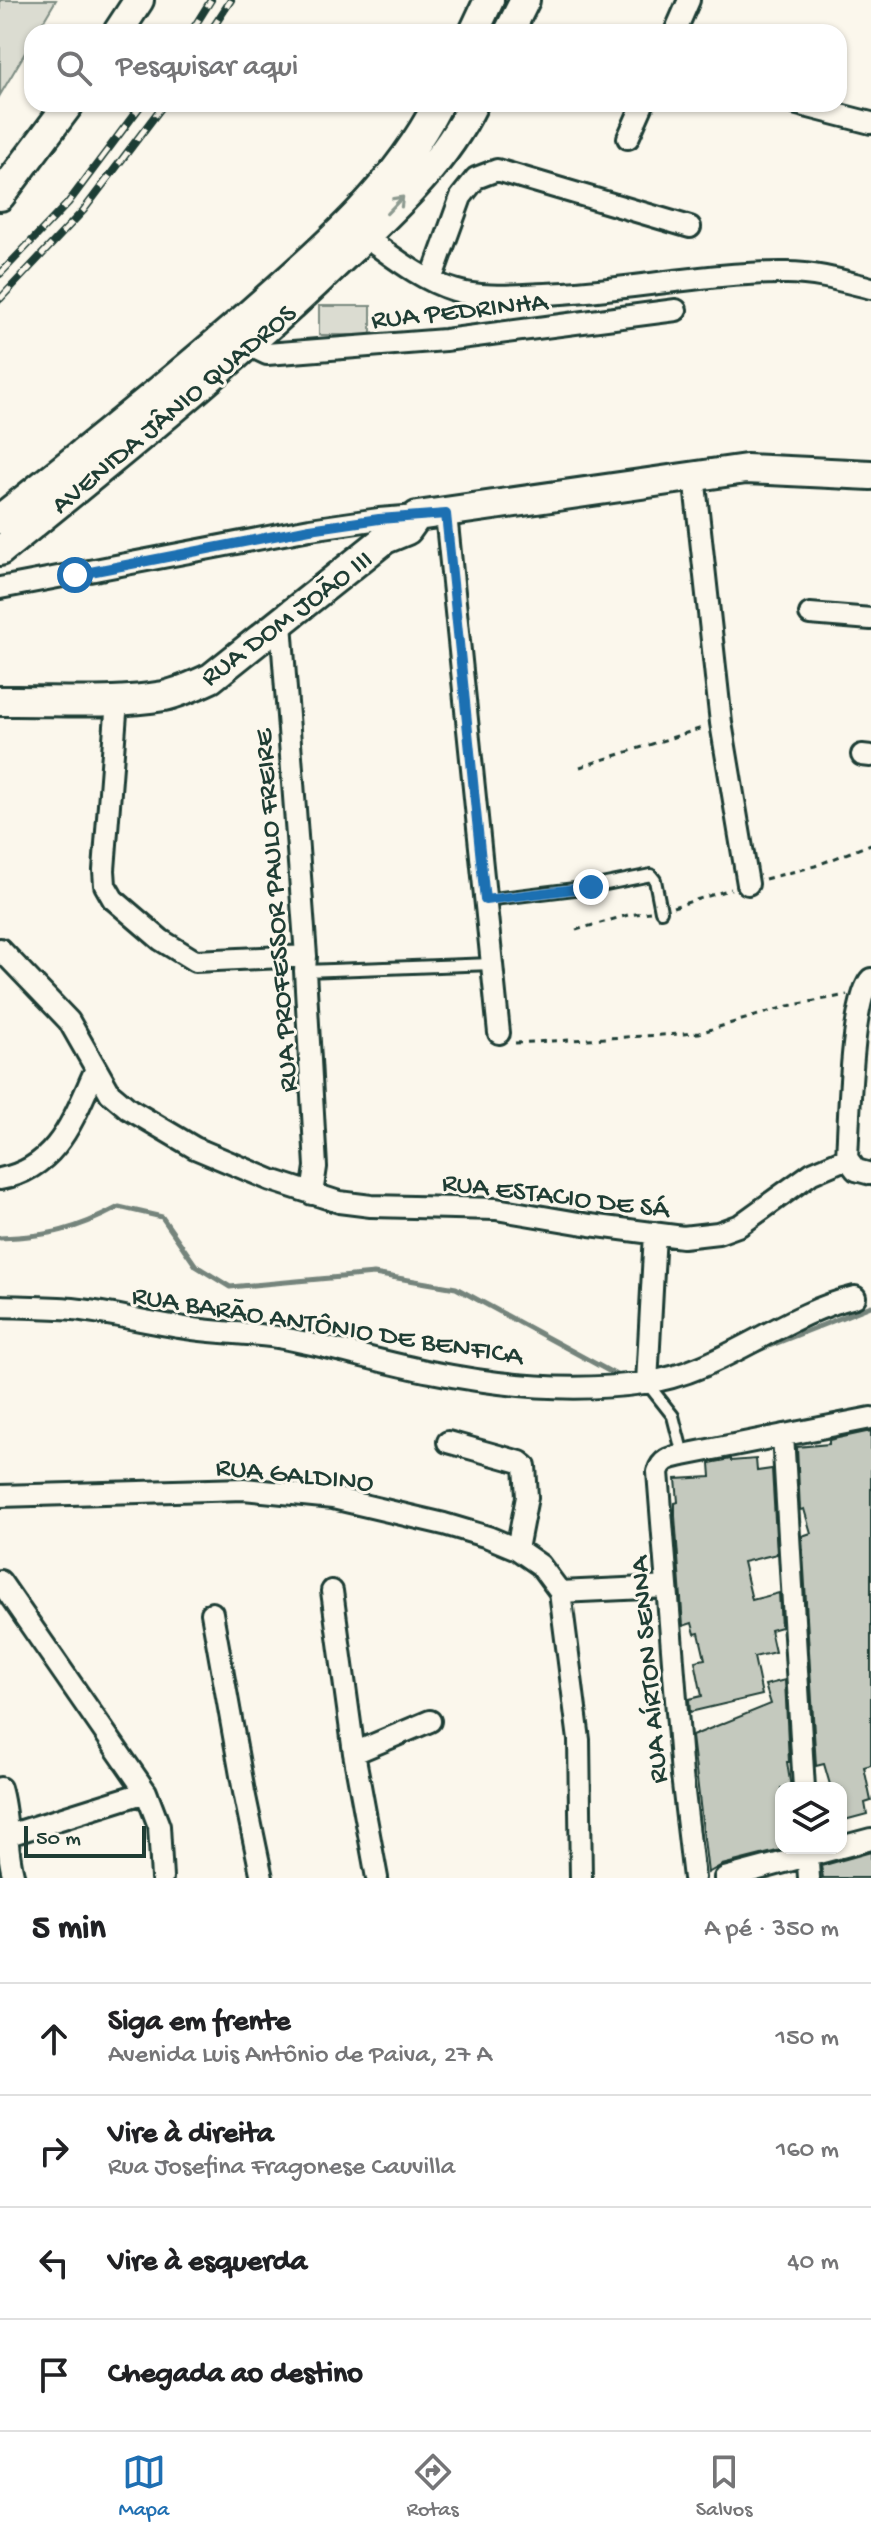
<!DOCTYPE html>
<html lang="pt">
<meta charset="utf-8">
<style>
:root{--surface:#fff;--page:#f2f2f2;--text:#202124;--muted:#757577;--line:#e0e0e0;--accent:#1f6fb2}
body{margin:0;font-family:"Gochi Hand",sans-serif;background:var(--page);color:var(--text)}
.controls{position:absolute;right:24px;bottom:24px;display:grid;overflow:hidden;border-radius:16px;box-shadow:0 2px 6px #0004}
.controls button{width:72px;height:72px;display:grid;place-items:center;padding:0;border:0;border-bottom:2px solid var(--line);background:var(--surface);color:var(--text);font:40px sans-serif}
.scale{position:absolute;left:24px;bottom:20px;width:122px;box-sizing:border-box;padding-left:8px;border:4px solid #1f3d34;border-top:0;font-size:22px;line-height:28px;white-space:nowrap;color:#1f3d34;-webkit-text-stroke:6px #fbf7ec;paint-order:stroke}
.stop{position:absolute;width:24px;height:24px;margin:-18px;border:6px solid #1f6fb2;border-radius:50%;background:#fff}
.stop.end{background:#1f6fb2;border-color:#fff;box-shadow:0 2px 8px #0008}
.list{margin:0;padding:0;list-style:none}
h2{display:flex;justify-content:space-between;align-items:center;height:104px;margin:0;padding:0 32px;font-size:34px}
h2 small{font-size:26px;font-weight:400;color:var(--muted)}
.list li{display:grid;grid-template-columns:52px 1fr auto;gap:24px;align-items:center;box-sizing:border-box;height:112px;padding:0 32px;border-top:2px solid var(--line)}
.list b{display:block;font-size:30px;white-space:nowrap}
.list p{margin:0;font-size:26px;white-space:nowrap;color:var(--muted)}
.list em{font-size:26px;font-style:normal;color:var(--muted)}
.icon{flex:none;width:44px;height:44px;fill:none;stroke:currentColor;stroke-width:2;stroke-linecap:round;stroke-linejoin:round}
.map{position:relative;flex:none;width:871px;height:1878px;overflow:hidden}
.search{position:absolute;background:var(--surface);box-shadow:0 2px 6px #0004;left:24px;right:24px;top:24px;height:88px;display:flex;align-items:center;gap:20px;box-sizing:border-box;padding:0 28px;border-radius:24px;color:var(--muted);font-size:30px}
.sheet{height:552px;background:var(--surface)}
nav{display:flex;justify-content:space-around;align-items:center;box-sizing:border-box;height:112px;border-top:2px solid var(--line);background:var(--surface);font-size:22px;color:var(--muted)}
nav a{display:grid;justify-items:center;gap:4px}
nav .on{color:var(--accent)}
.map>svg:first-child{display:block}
</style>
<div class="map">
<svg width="871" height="1878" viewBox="0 0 871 1878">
<rect width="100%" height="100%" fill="#fbf7ec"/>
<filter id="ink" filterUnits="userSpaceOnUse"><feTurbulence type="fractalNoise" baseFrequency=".0125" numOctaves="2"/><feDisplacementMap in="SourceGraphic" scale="16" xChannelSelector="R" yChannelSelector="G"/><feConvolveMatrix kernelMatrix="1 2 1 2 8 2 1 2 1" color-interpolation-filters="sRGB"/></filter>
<g filter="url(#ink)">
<path fill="#dbdcd1" stroke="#7d8c82" stroke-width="2" d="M0,0H56L37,32H32V41L0,95Z
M319,306H371V335H319Z"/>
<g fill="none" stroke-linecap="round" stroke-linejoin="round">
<path stroke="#74847b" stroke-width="5" d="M0,1238C49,1236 76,1230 119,1207L162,1217L196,1266L230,1287L374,1274L456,1288L620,1377
M749,1354L871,1306"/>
</g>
<path fill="#c4c9be" stroke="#1f3d34" stroke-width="2" d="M871,1431V1765L864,1767L871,1801L865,1803L867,1814L841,1821V1788H831L824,1764L816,1766L802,1536L811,1533L804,1509L800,1510L797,1447L829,1444V1440Z
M731,1459V1461L756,1459L757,1471L772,1469L777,1554L743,1562L752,1600L779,1593L781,1627L770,1630L775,1652L754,1657L762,1695L690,1712L689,1699L702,1696L695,1661L705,1659L699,1633L695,1634L692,1623L683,1626L675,1516V1503L678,1502L676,1479L711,1477L710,1463Z
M785,1680L789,1762H787L791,1788H781V1850L722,1865L708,1873L692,1736L771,1704L765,1685Z
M871,1852V1878H823L821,1866Z"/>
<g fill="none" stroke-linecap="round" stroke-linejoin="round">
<defs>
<path id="lane" d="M485,900L591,887L651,875L655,880L661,911
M305,971L492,964
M647,1383L673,1416L683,1455"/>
<path id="street" d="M675,32L689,0
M797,104L871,123
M628,138L643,104
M365,237C392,256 421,280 454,290C483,299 515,295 545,294C626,291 707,272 787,273C816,273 843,281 871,288
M431,280L461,197L476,178L497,170L690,227
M248,345L267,354L445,340L676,310
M694,475L721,723L748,884
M446,514L499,1033
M0,588L310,529L379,519L417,516
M810,614L871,619
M281,623L306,956L305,971L316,1167L312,1194
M117,700L104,870L105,885L113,899L161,940L195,961L306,956
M862,755L871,756
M0,949L69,1021L110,1093L129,1109L195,1148L271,1180L339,1202L371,1206L496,1209L590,1225L683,1237L718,1233L740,1225L812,1173L847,1158
M847,1158C849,1125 851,998 871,979
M847,1158L856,1170L871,1174
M0,1179C58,1168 73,1119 95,1071
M0,1306C24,1307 49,1307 73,1309C113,1313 153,1324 193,1329C221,1333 249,1333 277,1337C329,1346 380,1362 431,1372C500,1386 573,1393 643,1383C721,1373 780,1315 855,1297
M647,1383L655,1233
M783,1435L804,1788
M448,1442L520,1462L525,1466L527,1497L517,1549
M0,1496L244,1489L333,1498L444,1524L488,1537L517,1549L540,1565L560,1592L579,1740L581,1878
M0,1581L146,1792L159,1826L162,1878
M332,1591L354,1753L377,1878
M560,1592L667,1587
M212,1613L244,1792L262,1878
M354,1753L430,1721
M0,1788C9,1818 5,1849 14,1878
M9,1835L146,1792
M841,1847L871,1839
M807,1848L809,1878
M694,1878L682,1775L658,1472C662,1459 670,1458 683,1455L871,1418
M725,1878L837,1848"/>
<path id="secondary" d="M118,32L139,0
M474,32L489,0
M509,32L525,0
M0,196L69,104
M0,519C86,451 171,383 253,311C323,249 395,188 438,104
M0,551C116,457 232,364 339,261C388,214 443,166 473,104
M0,701C54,700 111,705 164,696C181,692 196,685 211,678L385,539L407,530L417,516L746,469L871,475"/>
</defs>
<use href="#lane" stroke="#1f3d34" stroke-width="16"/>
<use href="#street" stroke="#1f3d34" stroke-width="26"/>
<use href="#secondary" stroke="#1f3d34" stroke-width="34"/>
<path stroke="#1f3d34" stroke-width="3" stroke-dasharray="6 6" stroke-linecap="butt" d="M580,767L702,728
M765,879L815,866L871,844
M673,907L731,889
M576,930L628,915L650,912
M515,1043L699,1033L788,1006L847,995"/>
<use href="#lane" stroke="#fbf7ec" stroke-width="10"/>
<use href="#street" stroke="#fbf7ec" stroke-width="20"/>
<use href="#secondary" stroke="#fbf7ec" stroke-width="28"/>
<defs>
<path id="rail" d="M191,32L211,0
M210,32L231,0
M0,274L68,203L142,104
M0,299L83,211L164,104"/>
</defs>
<use href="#rail" stroke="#1f3d34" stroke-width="8"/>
<use href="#rail" stroke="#fbf7ec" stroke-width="5" stroke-dasharray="15" stroke-linecap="butt"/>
</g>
<defs><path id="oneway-shaft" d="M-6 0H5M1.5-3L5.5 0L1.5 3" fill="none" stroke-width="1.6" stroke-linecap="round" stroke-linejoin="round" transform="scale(2)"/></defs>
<use stroke="#8d9a90" href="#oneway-shaft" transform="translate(395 205) rotate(-46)"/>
</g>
<g fill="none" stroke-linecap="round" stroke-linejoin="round" filter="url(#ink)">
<path stroke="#1f6fb2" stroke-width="10" d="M75,575L310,529L379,519L446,514L485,900L591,887"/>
</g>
<g text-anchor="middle" stroke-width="6" stroke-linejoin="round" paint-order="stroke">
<g font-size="28" fill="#1f3d34" stroke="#fbf7ec">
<text transform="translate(459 308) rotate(-6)" y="10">RUA PEDRINHA</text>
<text transform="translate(172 407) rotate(-40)" y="10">AVENIDA JÂNIO QUADROS</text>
<text transform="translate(285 616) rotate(-37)" y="10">RUA DOM JOÃO III</text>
<text transform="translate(273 911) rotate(-94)" y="10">RUA PROFESSOR PAULO FREIRE</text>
<text transform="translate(556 1193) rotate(7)" y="10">RUA ESTACIO DE SÁ</text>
<text transform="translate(328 1323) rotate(9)" y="10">RUA BARÃO ANTÔNIO DE BENFICA</text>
<text transform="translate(295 1472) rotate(6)" y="10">RUA GALDINO</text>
<text transform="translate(646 1670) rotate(-95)" y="10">RUA AÍRTON SENNA</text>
</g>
</g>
</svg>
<div class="controls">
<button><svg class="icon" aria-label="layers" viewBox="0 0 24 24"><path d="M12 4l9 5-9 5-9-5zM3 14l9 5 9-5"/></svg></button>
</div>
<div class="scale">50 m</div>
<div class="stop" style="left:75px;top:575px"></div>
<div class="stop end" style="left:591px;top:887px"></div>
<div class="search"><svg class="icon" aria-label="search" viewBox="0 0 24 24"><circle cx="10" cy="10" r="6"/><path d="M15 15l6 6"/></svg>Pesquisar aqui</div>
</div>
<section class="sheet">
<h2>5 min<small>A pé · 350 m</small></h2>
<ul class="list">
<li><svg class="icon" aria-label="ahead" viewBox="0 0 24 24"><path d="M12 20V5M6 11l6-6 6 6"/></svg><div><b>Siga em frente</b><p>Avenida Luis Antônio de Paiva, 27 A</p></div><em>150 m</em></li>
<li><svg class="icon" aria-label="right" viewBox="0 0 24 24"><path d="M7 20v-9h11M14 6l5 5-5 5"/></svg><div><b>Vire à direita</b><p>Rua Josefina Fragonese Cauvilla</p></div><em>160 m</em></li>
<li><svg class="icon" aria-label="left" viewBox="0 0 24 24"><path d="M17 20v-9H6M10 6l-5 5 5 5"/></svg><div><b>Vire à esquerda</b></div><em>40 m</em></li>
<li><svg class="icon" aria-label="arrive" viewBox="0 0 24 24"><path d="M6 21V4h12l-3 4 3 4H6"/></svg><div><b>Chegada ao destino</b></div></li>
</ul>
</section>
<nav>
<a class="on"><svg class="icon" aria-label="map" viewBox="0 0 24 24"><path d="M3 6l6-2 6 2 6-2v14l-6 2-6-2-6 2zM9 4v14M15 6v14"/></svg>Mapa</a>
<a><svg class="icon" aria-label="directions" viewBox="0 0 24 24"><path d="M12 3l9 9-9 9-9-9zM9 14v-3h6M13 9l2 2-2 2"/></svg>Rotas</a>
<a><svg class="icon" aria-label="saved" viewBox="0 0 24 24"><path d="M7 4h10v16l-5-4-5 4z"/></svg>Salvos</a>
</nav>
